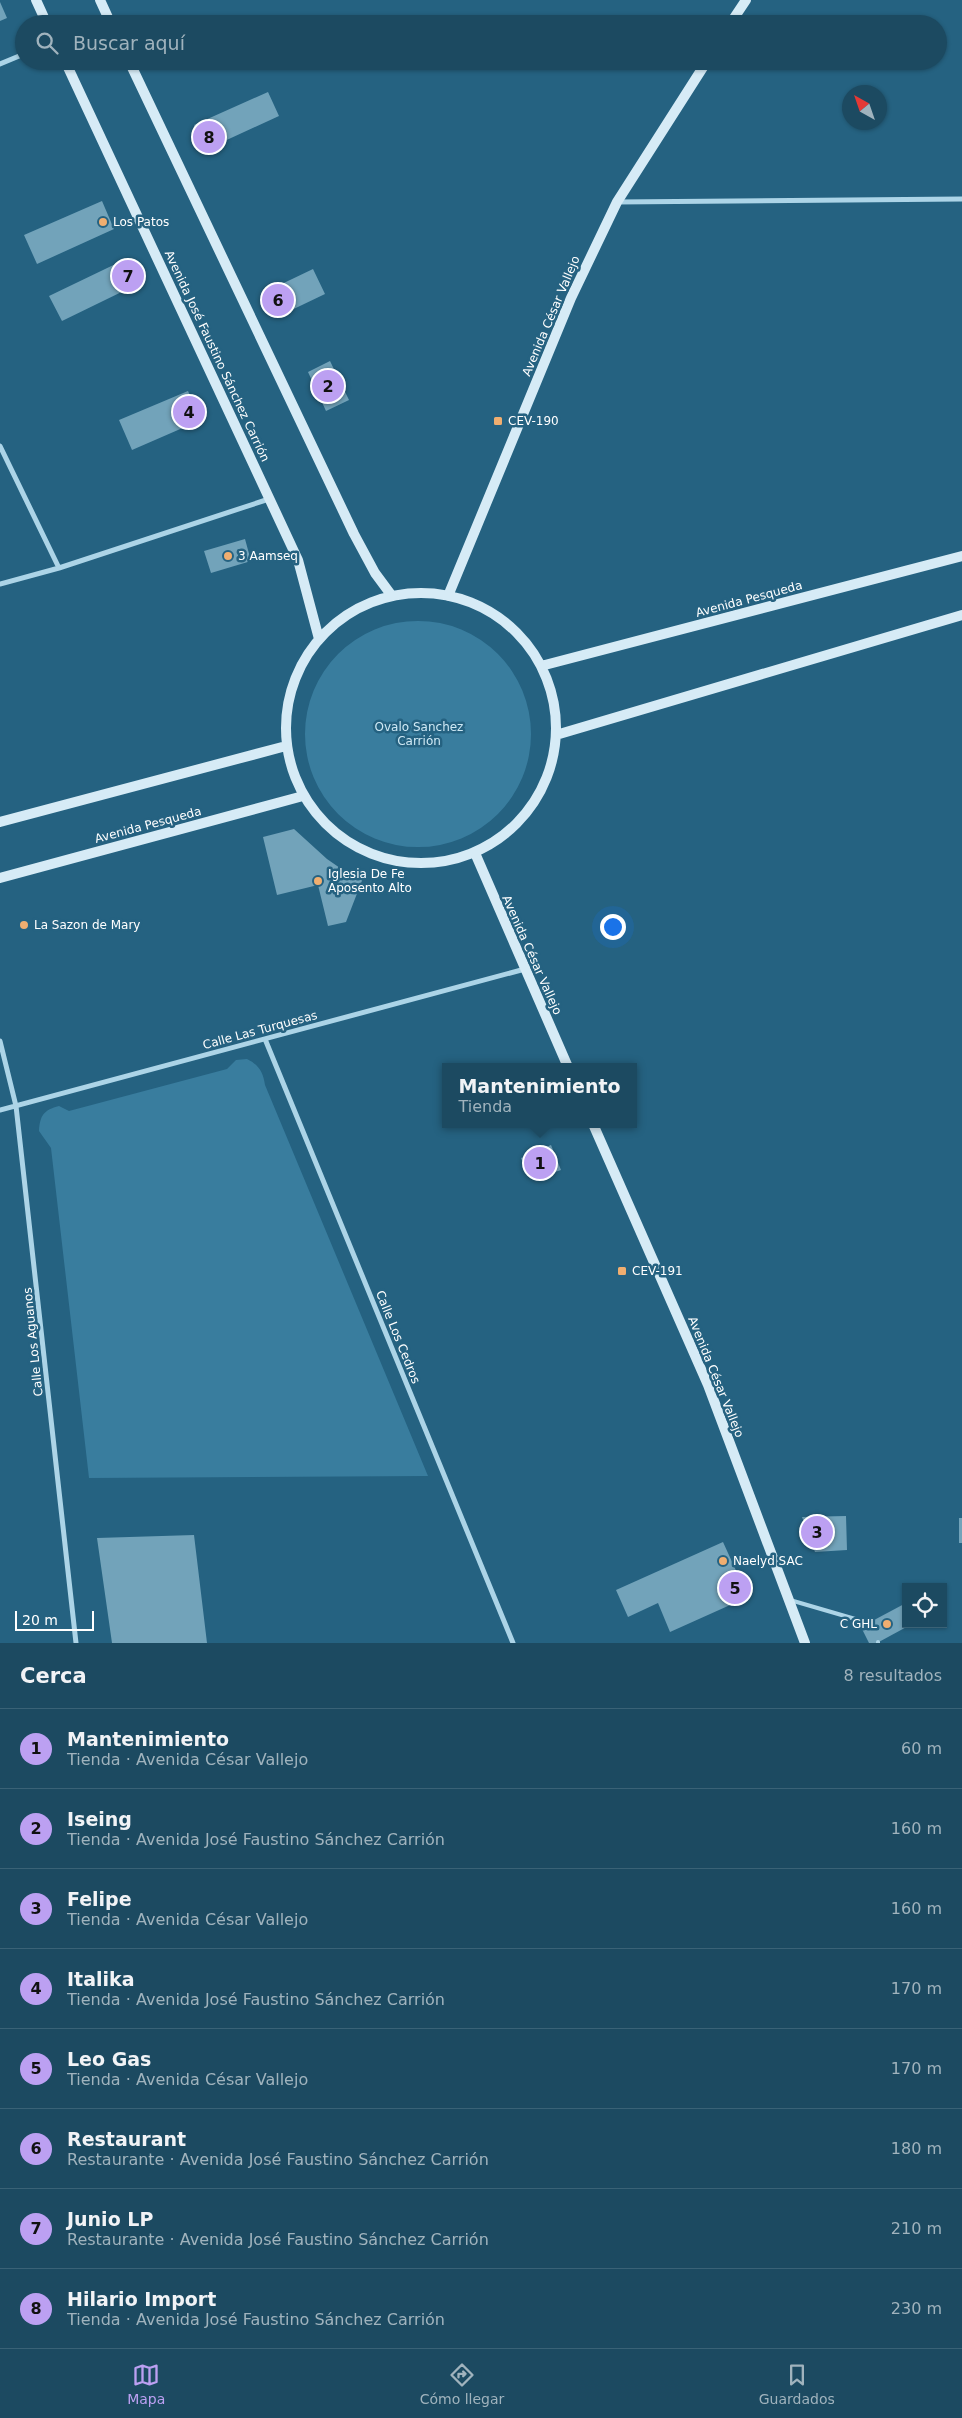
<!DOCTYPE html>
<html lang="es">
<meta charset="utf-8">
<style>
:root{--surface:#1c4a61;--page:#255167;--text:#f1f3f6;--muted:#a0b3bd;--line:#3a6276;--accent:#bca0f2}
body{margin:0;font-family:"DejaVu Sans",sans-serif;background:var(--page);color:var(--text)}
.controls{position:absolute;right:15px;bottom:15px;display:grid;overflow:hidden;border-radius:0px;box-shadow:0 1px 4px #0004}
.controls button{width:45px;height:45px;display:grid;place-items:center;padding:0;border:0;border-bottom:1px solid var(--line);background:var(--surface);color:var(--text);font:25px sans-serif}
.compass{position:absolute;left:842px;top:85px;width:45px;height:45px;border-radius:50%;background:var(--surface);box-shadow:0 1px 4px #0004;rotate:320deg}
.scale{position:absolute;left:15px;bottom:12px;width:79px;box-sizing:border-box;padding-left:5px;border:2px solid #fff;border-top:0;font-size:14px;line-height:18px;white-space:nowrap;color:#fff;-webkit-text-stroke:4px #256281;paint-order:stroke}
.you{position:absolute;left:612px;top:926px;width:18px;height:18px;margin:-12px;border:4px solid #fff;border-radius:50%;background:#1a73e8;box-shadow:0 0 0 8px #1a73e833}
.badge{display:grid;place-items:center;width:32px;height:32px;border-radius:50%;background:var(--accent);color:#111;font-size:16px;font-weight:700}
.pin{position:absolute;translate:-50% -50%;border:2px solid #fff;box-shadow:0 1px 5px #0006}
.popup{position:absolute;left:442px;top:1063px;width:195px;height:65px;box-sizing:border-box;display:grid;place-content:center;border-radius:0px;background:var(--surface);filter:drop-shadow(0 1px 4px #0005);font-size:16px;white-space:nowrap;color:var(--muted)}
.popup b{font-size:19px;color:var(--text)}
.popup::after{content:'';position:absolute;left:50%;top:100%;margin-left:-10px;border:10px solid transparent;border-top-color:var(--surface)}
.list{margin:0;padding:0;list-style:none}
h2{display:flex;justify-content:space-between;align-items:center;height:65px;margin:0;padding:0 20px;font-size:21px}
h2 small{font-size:16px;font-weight:400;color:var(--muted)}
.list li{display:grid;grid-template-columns:32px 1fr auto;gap:15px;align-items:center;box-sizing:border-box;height:80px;padding:0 20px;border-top:1px solid var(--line)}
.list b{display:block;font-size:19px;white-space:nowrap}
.list p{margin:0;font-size:16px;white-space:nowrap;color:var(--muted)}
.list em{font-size:16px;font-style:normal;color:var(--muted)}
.icon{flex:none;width:28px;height:28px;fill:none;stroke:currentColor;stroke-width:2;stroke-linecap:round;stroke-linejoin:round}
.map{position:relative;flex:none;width:962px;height:1643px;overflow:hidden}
.search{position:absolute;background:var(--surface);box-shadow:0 1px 4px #0004;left:15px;right:15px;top:15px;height:55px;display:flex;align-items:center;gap:12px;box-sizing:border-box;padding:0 18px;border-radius:28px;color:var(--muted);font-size:19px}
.sheet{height:705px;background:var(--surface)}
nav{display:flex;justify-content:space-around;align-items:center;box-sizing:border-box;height:70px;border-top:1px solid var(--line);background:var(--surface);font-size:14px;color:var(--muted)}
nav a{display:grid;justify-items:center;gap:2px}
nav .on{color:var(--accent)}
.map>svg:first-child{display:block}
</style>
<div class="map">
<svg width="962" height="1643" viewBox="0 0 962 1643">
<rect width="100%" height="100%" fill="#256281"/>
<path fill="#397d9e" d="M305 734a113 113 0 1 1 226 0a113 113 0 1 1-226 0Z
M247,1059C259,1065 263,1072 265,1085L428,1476L89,1478L51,1148L39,1131C40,1115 44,1110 59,1106L69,1111L227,1069L236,1060Z"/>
<path fill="#72a3ba" d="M0,2L7,18L0,21Z
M268,92L279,116L205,150L194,125Z
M102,201L114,229L37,264L24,235Z
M128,258L140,283L62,321L49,296Z
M313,269L325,294L277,317L265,292Z
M330,361L349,400L326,411L308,372Z
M188,391L201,420L132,450L119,420Z
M245,539L251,561L211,573L204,551Z
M294,829L327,859L340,868L363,878L346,922L328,926L318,885L277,895L263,837Z
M551,1145L561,1170L552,1173L525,1169L521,1158Z
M846,1516L847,1550L815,1552L802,1517Z
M959,1518H962V1543H959Z
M194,1535L207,1643H112L97,1538Z
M723,1542L748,1597L670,1632L658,1603L628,1617L616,1590Z
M906,1603V1624H912L877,1643H869L861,1627Z"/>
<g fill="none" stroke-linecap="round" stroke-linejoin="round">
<path stroke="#acd4e7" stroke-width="4" d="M790,1600L869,1623
M878,1642V1643"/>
<path stroke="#acd4e7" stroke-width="5" d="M96,24L109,18
M0,64L24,54
M617,202L962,199
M0,446L59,568
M0,584L59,568L269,499
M265,1039L513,1643
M0,1041L16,1106L76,1643
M0,1110L525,969"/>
<path stroke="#d6ebf6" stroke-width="10" d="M36,0L47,24
M100,0L111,24
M730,24L746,0
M65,61L298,560L319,639
M129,61L354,534L375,573L392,596
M286 728a135 135 0 1 1 270 0a135 135 0 1 1-270 0Z
M448,596L571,298L617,202L707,61
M541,666L962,556
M556,735L962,615
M0,822L286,746
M475,853L568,1067
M0,878L303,796
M593,1124L708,1385L805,1643"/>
</g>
<g fill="#f0ae70" stroke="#256281" stroke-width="2">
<circle cx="103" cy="222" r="5"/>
<rect x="493" y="416" width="10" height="10" rx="2.5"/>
<circle cx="228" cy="556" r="5"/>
<circle cx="318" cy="881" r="5"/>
<circle cx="24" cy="925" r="5"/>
<rect x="617" y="1266" width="10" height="10" rx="2.5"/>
<circle cx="723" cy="1561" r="5"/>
<circle cx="887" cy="1624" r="5"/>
</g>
<g text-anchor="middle" stroke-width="5" stroke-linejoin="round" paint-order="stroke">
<g font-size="12" fill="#fff" stroke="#256281" text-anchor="start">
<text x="113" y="226">Los Patos</text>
<text x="508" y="425">CEV-190</text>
<text x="238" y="560">3 Aamseq</text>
<text x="328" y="878">Iglesia De Fe<tspan x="328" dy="14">Aposento Alto</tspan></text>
<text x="34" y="929">La Sazon de Mary</text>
<text x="632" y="1275">CEV-191</text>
<text x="733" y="1565">Naelyd SAC</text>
<text x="877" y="1628" text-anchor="end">C GHL</text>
</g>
<g font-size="12" fill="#fff" stroke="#256281">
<text transform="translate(551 316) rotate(-67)" y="4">Avenida César Vallejo</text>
<text transform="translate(217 356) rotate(65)" y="4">Avenida José Faustino Sánchez Carrión</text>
<text transform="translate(749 599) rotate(-15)" y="4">Avenida Pesqueda</text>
<text transform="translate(148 825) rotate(-15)" y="4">Avenida Pesqueda</text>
<text transform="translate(532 955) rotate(66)" y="4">Avenida César Vallejo</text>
<text transform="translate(260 1030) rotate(-15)" y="4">Calle Las Turquesas</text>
<text transform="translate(398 1337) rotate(68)" y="4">Calle Los Cedros</text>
<text transform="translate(33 1342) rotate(-96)" y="4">Calle Los Aguanos</text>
<text transform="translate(716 1377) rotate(68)" y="4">Avenida César Vallejo</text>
</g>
<g font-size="12" fill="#cfe9f5" stroke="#256281">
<text x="419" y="731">Ovalo Sanchez<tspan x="419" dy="14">Carrión</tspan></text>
</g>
</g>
</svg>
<div class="controls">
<button><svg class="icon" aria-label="locate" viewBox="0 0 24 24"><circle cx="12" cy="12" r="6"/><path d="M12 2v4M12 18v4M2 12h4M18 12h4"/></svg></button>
</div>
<svg class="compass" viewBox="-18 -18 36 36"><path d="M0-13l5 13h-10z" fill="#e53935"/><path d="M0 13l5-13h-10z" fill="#a0b3bd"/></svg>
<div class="scale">20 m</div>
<div class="you"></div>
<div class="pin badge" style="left:540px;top:1163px">1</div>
<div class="popup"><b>Mantenimiento</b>Tienda</div>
<div class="pin badge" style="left:328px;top:386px">2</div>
<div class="pin badge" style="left:817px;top:1532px">3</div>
<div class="pin badge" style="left:189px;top:412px">4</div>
<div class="pin badge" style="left:735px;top:1588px">5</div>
<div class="pin badge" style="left:278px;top:300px">6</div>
<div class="pin badge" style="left:128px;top:276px">7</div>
<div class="pin badge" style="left:209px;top:137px">8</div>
<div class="search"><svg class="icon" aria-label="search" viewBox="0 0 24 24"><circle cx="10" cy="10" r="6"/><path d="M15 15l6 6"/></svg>Buscar aquí</div>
</div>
<section class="sheet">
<h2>Cerca<small>8 resultados</small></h2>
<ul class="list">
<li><span class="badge">1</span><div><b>Mantenimiento</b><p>Tienda · Avenida César Vallejo</p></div><em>60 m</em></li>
<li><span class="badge">2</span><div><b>Iseing</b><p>Tienda · Avenida José Faustino Sánchez Carrión</p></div><em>160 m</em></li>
<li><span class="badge">3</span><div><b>Felipe</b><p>Tienda · Avenida César Vallejo</p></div><em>160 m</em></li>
<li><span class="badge">4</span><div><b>Italika</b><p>Tienda · Avenida José Faustino Sánchez Carrión</p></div><em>170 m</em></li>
<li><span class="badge">5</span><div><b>Leo Gas</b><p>Tienda · Avenida César Vallejo</p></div><em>170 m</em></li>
<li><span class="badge">6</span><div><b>Restaurant</b><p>Restaurante · Avenida José Faustino Sánchez Carrión</p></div><em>180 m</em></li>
<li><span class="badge">7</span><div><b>Junio LP</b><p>Restaurante · Avenida José Faustino Sánchez Carrión</p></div><em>210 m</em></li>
<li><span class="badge">8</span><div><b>Hilario Import</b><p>Tienda · Avenida José Faustino Sánchez Carrión</p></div><em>230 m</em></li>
</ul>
</section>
<nav>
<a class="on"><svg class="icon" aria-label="map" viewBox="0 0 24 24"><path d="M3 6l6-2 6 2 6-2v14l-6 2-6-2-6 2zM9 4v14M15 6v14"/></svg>Mapa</a>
<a><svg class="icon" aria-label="directions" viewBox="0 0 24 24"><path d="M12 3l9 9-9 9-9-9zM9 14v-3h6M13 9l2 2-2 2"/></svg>Cómo llegar</a>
<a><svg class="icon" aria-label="saved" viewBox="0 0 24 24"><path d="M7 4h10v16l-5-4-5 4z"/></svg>Guardados</a>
</nav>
